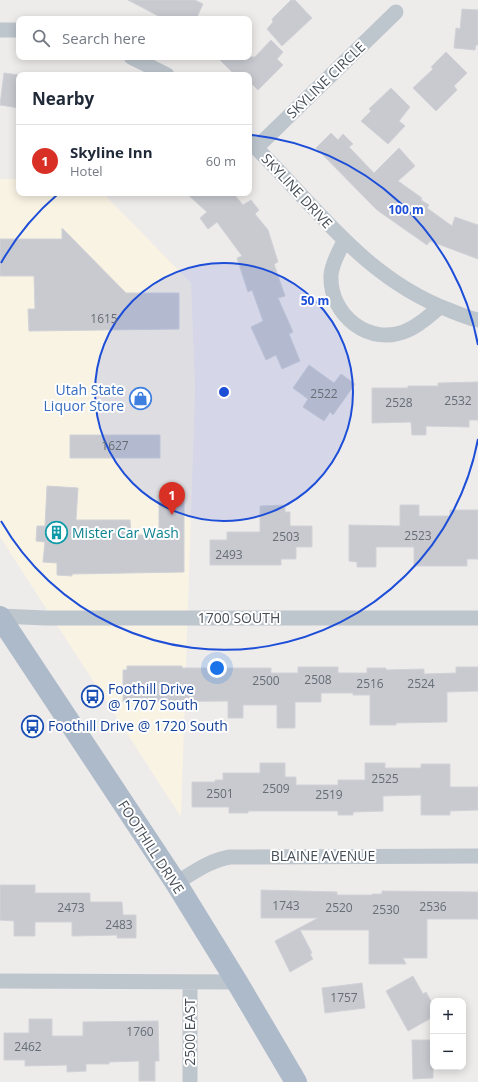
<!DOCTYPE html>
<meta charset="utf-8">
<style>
:root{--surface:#fff;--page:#f6f6f7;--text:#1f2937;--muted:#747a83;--line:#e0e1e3;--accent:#d93025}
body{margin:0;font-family:"Open Sans",sans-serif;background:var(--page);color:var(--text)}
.controls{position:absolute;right:12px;bottom:12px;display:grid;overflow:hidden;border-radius:8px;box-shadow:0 2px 10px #0003}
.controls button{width:36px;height:36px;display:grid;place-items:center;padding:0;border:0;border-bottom:1px solid var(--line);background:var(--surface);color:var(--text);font:20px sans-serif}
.you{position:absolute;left:217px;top:668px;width:14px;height:14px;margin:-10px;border:3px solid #fff;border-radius:50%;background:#1a73e8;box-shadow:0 0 0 6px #1a73e833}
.badge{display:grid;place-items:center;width:26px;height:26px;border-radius:50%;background:var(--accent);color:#fff;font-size:13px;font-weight:700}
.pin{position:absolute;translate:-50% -33px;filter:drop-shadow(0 1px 2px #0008)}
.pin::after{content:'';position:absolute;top:21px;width:14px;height:12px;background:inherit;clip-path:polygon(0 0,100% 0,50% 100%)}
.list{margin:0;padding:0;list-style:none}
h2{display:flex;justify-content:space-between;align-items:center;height:52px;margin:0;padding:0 16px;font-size:17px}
h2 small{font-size:13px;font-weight:400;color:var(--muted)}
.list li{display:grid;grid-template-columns:26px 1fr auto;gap:12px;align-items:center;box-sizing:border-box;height:72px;padding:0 16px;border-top:1px solid var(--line)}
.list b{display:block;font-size:15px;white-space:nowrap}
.list p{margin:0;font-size:13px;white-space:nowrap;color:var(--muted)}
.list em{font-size:13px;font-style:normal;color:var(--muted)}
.icon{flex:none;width:22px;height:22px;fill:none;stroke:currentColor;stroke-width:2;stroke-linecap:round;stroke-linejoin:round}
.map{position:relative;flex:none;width:478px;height:1082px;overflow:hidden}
.search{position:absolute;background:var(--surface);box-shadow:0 2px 10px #0003;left:16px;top:16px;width:236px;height:44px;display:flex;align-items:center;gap:10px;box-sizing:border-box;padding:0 14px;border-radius:8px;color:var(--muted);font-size:15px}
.panel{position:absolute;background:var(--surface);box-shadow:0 2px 10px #0003;left:16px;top:72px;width:236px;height:124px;border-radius:8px}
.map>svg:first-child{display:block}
</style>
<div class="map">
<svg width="478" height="1082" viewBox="0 0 478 1082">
<rect width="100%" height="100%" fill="#eeebeb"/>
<path fill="#f9f3e4" d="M0,179H19V193H103L191,283L195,389L181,817L0,537Z"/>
<path fill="#c8cad0" stroke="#d0d2d7" d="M128,0H195L203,4L196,19H164Z
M291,0H295L312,18L282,46L267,29L273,22L272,19Z
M462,9L478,10V45H476L475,50L454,48L456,28L460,29Z
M271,40L283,52L277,59L283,65L258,90L249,81V75H235L217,57H255Z
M446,52L467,73L454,86L457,90L436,111L413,88L433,69L431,67Z
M4,73L19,75V108L0,105Z
M391,88L410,107L399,121L405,126L388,144L361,121L371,111L369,109Z
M331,133L338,140L343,134L353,144L349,147L374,173L399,148L415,166L398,181L422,198L421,200L429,205L427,208L452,226L455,217L478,225V259L430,241L427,245L377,210L316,148Z
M186,193H233L243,205L251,200L259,210L255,214L268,230L278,262L274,264L285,296L278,298L293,332L289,334L300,361L282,369L276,355L266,360L251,327L263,321L252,290L248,292L237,258L242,256L217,222L208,229L200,218L207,212Z
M62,228L126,293H179V329L29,331L28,309H35L34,276H0V239H62Z
M309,365L334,383L341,374L355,384L333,415L330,412L324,421L303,407L308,399L293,388Z
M478,382V420H469V427L426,426V435H412L411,422L372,423V388H408V386H438V383Z
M70,435H160V458H70Z
M47,486L78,488L76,520H130L131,535H159V495H184V572L72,574V576L57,575V563L43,562L45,542L36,541L37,526H45Z
M285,505V512H290V526H312V547H296V559H281V565H210V540H227V532H260V506Z
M400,505H419V516H450V510H478V559H467V566H414V547H376V567H357V562L349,561V525L400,526Z
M127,666H182V668H271V673H298V667H338V673H367V668H386V670L424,669V674L456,673V667H478V691L447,692V722L396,723V725H370V695H353V693H321V702H295V728H277V705H243V718H228V701L123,702V670H127Z
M260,763H285V777H296V785H338V780H365V763H385V768H421V764H450V787H478V810L450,811V815H421V795L383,796V811L353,812V815H338V811H248V813H229V807H192V782H215V780H223V773H260Z
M0,885H35V893H90V902H122L123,915H136V938H117V935L72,936V922H35V936H14V921L0,920Z
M261,890L337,892V895H372V894H382V891L478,892V919H427V958H403L406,964H369V930H300L312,953L310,954L313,959L290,972L275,941L318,918H261Z
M413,976L423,994L426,992L433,1005V1017L408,1031L386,991Z
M362,983L365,1008L325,1013L322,988Z
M29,1019H52V1036H83V1022L158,1021L159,1061H155V1081H139V1061L109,1062V1064H86V1071L67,1072V1065L25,1066V1060H4V1033H29Z
M412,1040H433V1078L413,1079Z"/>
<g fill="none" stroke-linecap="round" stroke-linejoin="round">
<path stroke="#bdc5cd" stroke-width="15" d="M0,30H19
M131,57L167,75
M249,141C314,203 362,277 449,310C459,314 468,318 478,320
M256,148L396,12
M344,241C339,252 332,263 331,275C329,315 370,348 408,330C420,325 430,315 440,307
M0,616L45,618H478
M176,883C193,873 210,860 230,857L478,856
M0,981L237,982
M190,1082V982"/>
<path stroke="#adbac9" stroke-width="22" d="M0,617L176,883L237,982L296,1082"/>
</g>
<circle cx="224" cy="392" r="129" fill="#1d4ed8" fill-opacity=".12"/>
<g fill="none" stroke="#1d4ed8" stroke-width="2">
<circle cx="224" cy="392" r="129"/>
<path d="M478 439A258 258 0 0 1 1 521M1 263A258 258 0 0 1 58 194M251 135A258 258 0 0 1 478 345"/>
</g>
<defs>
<symbol id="shop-ring" viewBox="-11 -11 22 22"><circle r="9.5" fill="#fff" stroke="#3f7fe0" stroke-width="1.5"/><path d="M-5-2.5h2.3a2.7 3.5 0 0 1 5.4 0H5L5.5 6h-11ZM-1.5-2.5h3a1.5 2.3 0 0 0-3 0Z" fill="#3f7fe0"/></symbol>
<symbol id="building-ring" viewBox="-11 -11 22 22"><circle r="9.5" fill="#fff" stroke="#0f9aa8" stroke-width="1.5"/><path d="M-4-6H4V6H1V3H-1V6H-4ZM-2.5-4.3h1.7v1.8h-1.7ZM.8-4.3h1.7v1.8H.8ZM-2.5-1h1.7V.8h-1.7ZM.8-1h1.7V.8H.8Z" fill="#0f9aa8"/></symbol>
<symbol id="bus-ring" viewBox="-11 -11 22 22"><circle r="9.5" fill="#fff" stroke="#1a4fb4" stroke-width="1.5"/><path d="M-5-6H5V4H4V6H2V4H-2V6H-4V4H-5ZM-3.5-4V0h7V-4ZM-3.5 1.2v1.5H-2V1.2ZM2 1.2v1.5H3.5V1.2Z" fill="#1a4fb4"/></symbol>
</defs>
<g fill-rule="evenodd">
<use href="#shop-ring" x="128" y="386" width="25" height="25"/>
<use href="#building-ring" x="44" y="520" width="25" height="25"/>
<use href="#bus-ring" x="80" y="684" width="25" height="25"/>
<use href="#bus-ring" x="20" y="714" width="25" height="25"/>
</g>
<g text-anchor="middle" stroke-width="4" stroke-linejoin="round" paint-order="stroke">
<g font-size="12" fill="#666d75">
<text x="104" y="323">1615</text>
<text x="324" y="398">2522</text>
<text x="458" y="405">2532</text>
<text x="399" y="407">2528</text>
<text x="115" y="450">1627</text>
<text x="418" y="540">2523</text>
<text x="286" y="541">2503</text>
<text x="229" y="559">2493</text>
<text x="318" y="684">2508</text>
<text x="266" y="685">2500</text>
<text x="370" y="688">2516</text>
<text x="421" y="688">2524</text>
<text x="385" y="783">2525</text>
<text x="276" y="793">2509</text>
<text x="220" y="798">2501</text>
<text x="329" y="799">2519</text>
<text x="286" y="910">1743</text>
<text x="433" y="911">2536</text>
<text x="71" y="912">2473</text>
<text x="339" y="912">2520</text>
<text x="386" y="914">2530</text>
<text x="119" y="929">2483</text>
<text x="344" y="1002">1757</text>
<text x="140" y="1036">1760</text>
<text x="28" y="1051">2462</text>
</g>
<g font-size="14" fill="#454e57" stroke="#fff">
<text transform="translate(326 80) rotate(-44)" y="5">SKYLINE CIRCLE</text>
<text transform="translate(297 191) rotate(47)" y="5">SKYLINE DRIVE</text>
<text x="239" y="623">1700 SOUTH</text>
<text transform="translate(151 847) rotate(57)" y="5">FOOTHILL DRIVE</text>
<text x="323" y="861">BLAINE AVENUE</text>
<text transform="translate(190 1032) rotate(-90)" y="5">2500 EAST</text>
</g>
<g font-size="14" fill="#366cbe" stroke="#fff" text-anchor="end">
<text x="124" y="395">Utah State<tspan x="124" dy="16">Liquor Store</tspan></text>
</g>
<g font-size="14" fill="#0d838f" stroke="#fff" text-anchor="start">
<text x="72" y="538">Mister Car Wash</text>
</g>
<g font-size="14" fill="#164399" stroke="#fff" text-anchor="start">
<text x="108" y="694">Foothill Drive<tspan x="108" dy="16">@ 1707 South</tspan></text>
<text x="48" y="731">Foothill Drive @ 1720 South</text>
</g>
</g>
<circle cx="224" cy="392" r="6" fill="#1d4ed8" stroke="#fff" stroke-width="2"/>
<g font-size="12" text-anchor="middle" font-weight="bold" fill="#1d4ed8" stroke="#fff" stroke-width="4" stroke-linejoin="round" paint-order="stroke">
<text x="406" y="214">100 m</text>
<text x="315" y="305">50 m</text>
</g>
</svg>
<div class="controls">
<button>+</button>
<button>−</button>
</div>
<div class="you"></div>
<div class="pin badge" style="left:172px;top:515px">1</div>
<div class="search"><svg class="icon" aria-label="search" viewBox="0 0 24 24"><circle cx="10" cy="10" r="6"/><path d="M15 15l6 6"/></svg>Search here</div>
<section class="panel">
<h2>Nearby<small></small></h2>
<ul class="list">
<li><span class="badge">1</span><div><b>Skyline Inn</b><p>Hotel</p></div><em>60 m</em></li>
</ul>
</section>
</div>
